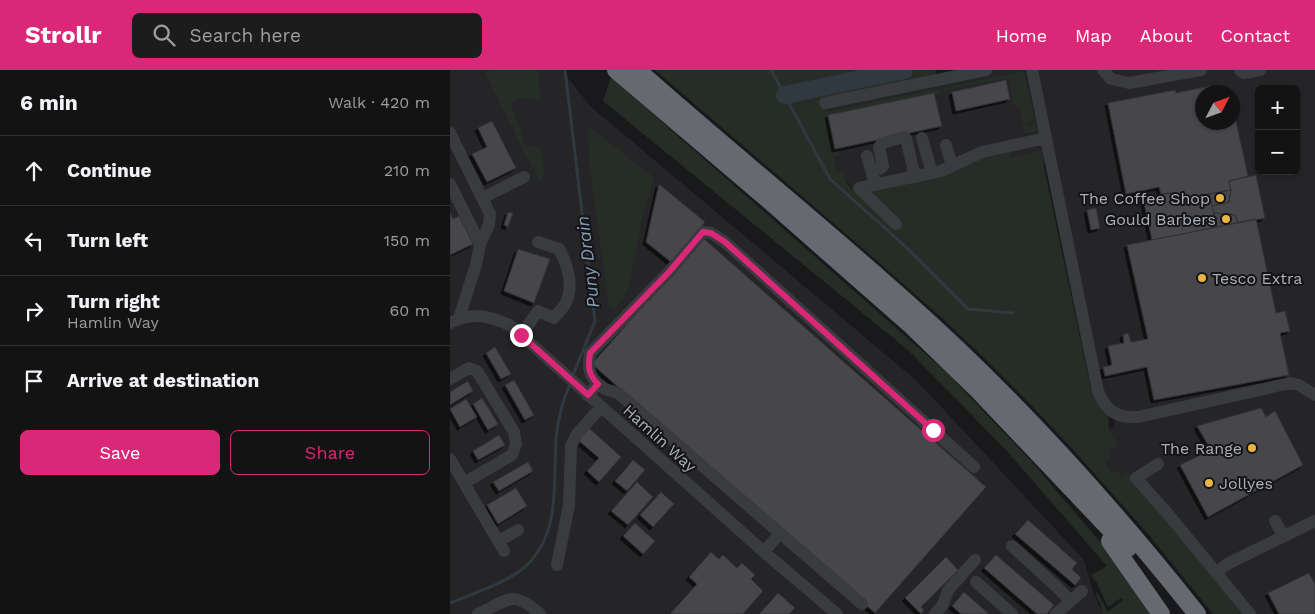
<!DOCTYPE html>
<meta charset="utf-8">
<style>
:root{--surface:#131314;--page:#1c1c1d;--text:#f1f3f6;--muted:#9d9ea0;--line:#323234;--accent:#db2777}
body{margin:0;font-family:"Work Sans",sans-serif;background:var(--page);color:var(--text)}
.controls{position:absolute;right:15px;top:15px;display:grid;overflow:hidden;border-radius:8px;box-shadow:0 1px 4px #0004}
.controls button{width:45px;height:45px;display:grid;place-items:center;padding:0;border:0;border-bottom:1px solid var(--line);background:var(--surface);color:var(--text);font:25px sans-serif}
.compass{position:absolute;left:745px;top:15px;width:45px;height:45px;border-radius:50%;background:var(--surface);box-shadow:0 1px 4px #0004;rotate:49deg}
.stop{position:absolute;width:15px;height:15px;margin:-11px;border:4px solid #db2777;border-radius:50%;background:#fff}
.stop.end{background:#db2777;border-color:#fff;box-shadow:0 1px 5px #0008}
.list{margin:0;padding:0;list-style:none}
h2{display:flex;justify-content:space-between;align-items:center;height:65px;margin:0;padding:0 20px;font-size:21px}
h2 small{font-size:16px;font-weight:400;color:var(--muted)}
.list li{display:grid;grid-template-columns:32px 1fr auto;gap:15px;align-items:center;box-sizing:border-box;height:70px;padding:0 20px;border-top:1px solid var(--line)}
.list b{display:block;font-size:19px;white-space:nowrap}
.list p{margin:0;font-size:16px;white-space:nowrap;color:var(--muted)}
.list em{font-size:16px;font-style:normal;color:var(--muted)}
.actions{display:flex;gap:10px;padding:15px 20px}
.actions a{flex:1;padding:11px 0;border:1px solid var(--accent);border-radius:8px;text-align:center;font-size:18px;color:var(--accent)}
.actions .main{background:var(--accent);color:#fff}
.icon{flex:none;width:28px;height:28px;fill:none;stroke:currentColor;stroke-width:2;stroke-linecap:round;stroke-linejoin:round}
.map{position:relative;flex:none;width:865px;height:544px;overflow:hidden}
header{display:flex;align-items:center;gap:30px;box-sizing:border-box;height:70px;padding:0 25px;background:var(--accent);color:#fff}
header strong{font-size:24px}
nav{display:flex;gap:28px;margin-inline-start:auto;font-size:18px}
.search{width:350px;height:45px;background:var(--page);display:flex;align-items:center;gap:12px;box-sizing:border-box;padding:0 18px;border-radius:8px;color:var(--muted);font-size:19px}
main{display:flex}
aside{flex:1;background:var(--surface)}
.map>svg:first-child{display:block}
</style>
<header>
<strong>Strollr</strong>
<div class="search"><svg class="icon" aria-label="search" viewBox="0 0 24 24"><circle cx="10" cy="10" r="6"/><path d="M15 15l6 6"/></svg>Search here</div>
<nav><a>Home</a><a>Map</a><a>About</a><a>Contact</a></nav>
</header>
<main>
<aside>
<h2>6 min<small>Walk · 420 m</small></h2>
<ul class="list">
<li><svg class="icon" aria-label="ahead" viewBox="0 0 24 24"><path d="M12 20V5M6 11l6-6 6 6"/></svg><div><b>Continue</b></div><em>210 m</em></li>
<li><svg class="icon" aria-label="left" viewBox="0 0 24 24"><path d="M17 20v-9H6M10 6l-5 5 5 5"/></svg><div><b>Turn left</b></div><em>150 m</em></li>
<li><svg class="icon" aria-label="right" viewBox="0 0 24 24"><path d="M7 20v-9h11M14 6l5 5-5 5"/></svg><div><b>Turn right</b><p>Hamlin Way</p></div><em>60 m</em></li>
<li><svg class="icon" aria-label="arrive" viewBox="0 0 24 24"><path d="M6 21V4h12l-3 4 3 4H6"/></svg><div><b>Arrive at destination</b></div></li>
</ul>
<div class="actions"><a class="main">Save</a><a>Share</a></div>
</aside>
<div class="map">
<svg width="865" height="544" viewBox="0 0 865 544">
<defs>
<filter id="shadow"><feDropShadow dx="-3" dy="3" stdDeviation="0" flood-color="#0009"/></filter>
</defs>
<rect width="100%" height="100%" fill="#19191b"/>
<path fill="#252528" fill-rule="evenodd" d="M0,0H112L140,36L467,311L634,490L643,521L653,544H0Z
M544,0H575L596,94L427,124L453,153L445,160L381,97L349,30Z
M582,0H865V544H790L685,429L620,367L663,358L666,345L658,339ZM809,19H846V101H809ZM752,22H782V52H752Z"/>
<path fill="#252d26" d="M41,0H88L91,28L89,30C78,29 65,25 61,36L70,57L74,75L79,77L87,75C95,82 94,99 93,109L89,111L35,3Z
M205,0H488L485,1L486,5L374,29L377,42L490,18L492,24L485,25L484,23L378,45L385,79L388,78L390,85L383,86L387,103L393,102L396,113L445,160L453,152L420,122L533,87L560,81L561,88L586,82L585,79L591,83L641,319L658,344L659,359L668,376L658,381L661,388L655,391L661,403L668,400L671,406L677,403L674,397L675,396L683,411L783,530V534L791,544H763L699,465L627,384L580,334L529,283L493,249L425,189Z
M574,1L585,50L578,52V55L585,54L587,61L575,64L569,36H564L558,8L494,21L493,18Z
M161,7L496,302L582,392L657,480L702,544H653L651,539L652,538L646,525L647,522L658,542L673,530L671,528L658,537L647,513L641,505L657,496L556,380L458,280L153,31Z
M138,56L205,108L194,141L178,220L166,239L159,237L139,93Z"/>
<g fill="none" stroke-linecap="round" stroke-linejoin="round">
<path stroke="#313940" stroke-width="3" d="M115,0L145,251L123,305
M321,0L380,109L456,177L518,239L563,243
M0,533C24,523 57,513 76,496C111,463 103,413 106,369C108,350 112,331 120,314"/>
<path stroke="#313940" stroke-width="18" d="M335,25L454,0"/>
</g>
<path fill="#46464b" stroke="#333336" filter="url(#shadow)" d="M556,10L560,29L506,41L502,22Z
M760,16L762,22H752V52H782V33L798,106L779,111L781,120L723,130L721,123L711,124L709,117L676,124L658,33L725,20L726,23Z
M484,23L492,56L385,79L378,45Z
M42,51L66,98L37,112L22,84L37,77L28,58Z
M806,105L815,148L788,153L785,145L764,143L762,136L779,132L781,120L779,111Z
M209,114L255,152L221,192L196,172Z
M781,120L779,132L762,136L759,124Z
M721,123L723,130L759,124L767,157L702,170L693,128Z
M646,138L650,158L641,160L637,140Z
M58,142L63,143L58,157L54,155Z
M0,143L3,149L9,146L23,174L0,185Z
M764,143L785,145L788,153L767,157Z
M806,149L826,243L835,241L840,261L830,263L839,305L704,330L697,297L655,306L653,297L662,295L658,276L674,273L673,265L678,263L681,272L698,269L677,175Z
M253,168L536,417L425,543L142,294Z
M68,179L100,189L84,233L54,221Z
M45,277L61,304L51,309L36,283Z
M64,310L84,345L75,350L55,315Z
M18,311L23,321L0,335V322Z
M32,328L48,354L38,360L23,334Z
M16,329L27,347L10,357L0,339Z
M811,338L816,347L825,341L853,395L758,447L730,395L761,380L747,356Z
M139,358L171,387L149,412L137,401L149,388L128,370Z
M49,365L55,375L28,390L23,381Z
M183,390L195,400L177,421L165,411Z
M78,392L83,401L49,421L43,412Z
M187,412L203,427L178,455L161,441Z
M66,418L77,436L48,454L37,435Z
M211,422L224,434L203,457L190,445Z
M578,450L627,493L622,499L631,508L625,515L565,464Z
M185,453L205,471L193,484L173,466Z
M261,482L269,489L273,485L287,498L292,493L305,505L301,509L313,521L293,544H220L247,514L239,507Z
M546,485L604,535L597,544H587L534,498Z
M496,487L508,500L471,537L474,540L471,544L455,528Z
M859,503L865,514V544H829L818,523Z
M514,522L539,544H511L502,536Z
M328,523L345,538L339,544H309Z"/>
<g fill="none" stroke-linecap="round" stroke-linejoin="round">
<path stroke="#3a3b3f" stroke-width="12" d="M582,0L648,321C656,341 666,348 688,347L840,313L849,315L865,325
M653,0L661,9L679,13L751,0
M790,0L794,3L810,0
M375,33L536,0
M0,63L40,144L39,155L30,174L26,195L9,248
M472,68L482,103
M496,75L502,96
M417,86L424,110
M422,101L431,98L433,96L429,77L432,73L454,67L456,68L465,107
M0,114L30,174
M32,128L74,107
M446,154L409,118L491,101L532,82L596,68
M0,253C21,242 40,245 61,256L314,482L387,544
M71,265L88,241L104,248C107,244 111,240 114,236C125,219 118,195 109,179L88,172
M0,309L19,298L27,301L64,362L66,374L62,385L14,413
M148,314L155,319L168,323L412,534
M137,325L148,314C138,304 138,297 140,283L219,202L253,162L261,163L275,172L524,397
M0,389L54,481
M708,394L686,408L718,444L800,544
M825,451L833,465
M49,471L68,460
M562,476L609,519L620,531
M314,482L330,463
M107,495L119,435L121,376L127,364L151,337
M767,502L777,494L865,451
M526,512L562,544
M28,544C58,530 63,519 90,544
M485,544L492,536L499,519L525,490
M606,544L632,521"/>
<path stroke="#666970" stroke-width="18" d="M166,0L321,132L462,256L528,320L678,478
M187,0C275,78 367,152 455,231C561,325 659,433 747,544
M660,471L711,544"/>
</g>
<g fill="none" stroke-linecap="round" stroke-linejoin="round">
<path stroke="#db2777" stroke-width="6" d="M71,265L138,325L148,314C138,304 138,297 140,283L219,202L253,162L261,163L275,172L483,360"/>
</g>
<g fill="#e9b442" stroke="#141416" stroke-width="2">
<circle cx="770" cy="128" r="5"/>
<circle cx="776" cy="149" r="5"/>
<circle cx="752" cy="208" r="5"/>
<circle cx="802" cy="378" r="5"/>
<circle cx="759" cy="413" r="5"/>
</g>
<g text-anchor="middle" stroke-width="4" stroke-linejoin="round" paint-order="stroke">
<g font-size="16" fill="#acb0ba" stroke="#141416" text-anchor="end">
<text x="760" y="134">The Coffee Shop</text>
<text x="766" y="155">Gould Barbers</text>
<text x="762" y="214" text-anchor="start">Tesco Extra</text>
<text x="792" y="384">The Range</text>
<text x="769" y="419" text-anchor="start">Jollyes</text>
</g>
<g font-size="16" fill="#acb0ba" stroke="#141416">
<text transform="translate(210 368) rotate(42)" y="6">Hamlin Way</text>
</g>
<g font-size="18" font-style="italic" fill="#859cb2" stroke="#141416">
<text transform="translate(138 192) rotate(-97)" y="6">Puny Drain</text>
</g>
</g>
</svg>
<div class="controls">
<button>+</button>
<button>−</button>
</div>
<svg class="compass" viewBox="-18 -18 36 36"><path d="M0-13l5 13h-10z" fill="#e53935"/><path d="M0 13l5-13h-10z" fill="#9d9ea0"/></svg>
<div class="stop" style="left:483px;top:360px"></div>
<div class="stop end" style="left:71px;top:265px"></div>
</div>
</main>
